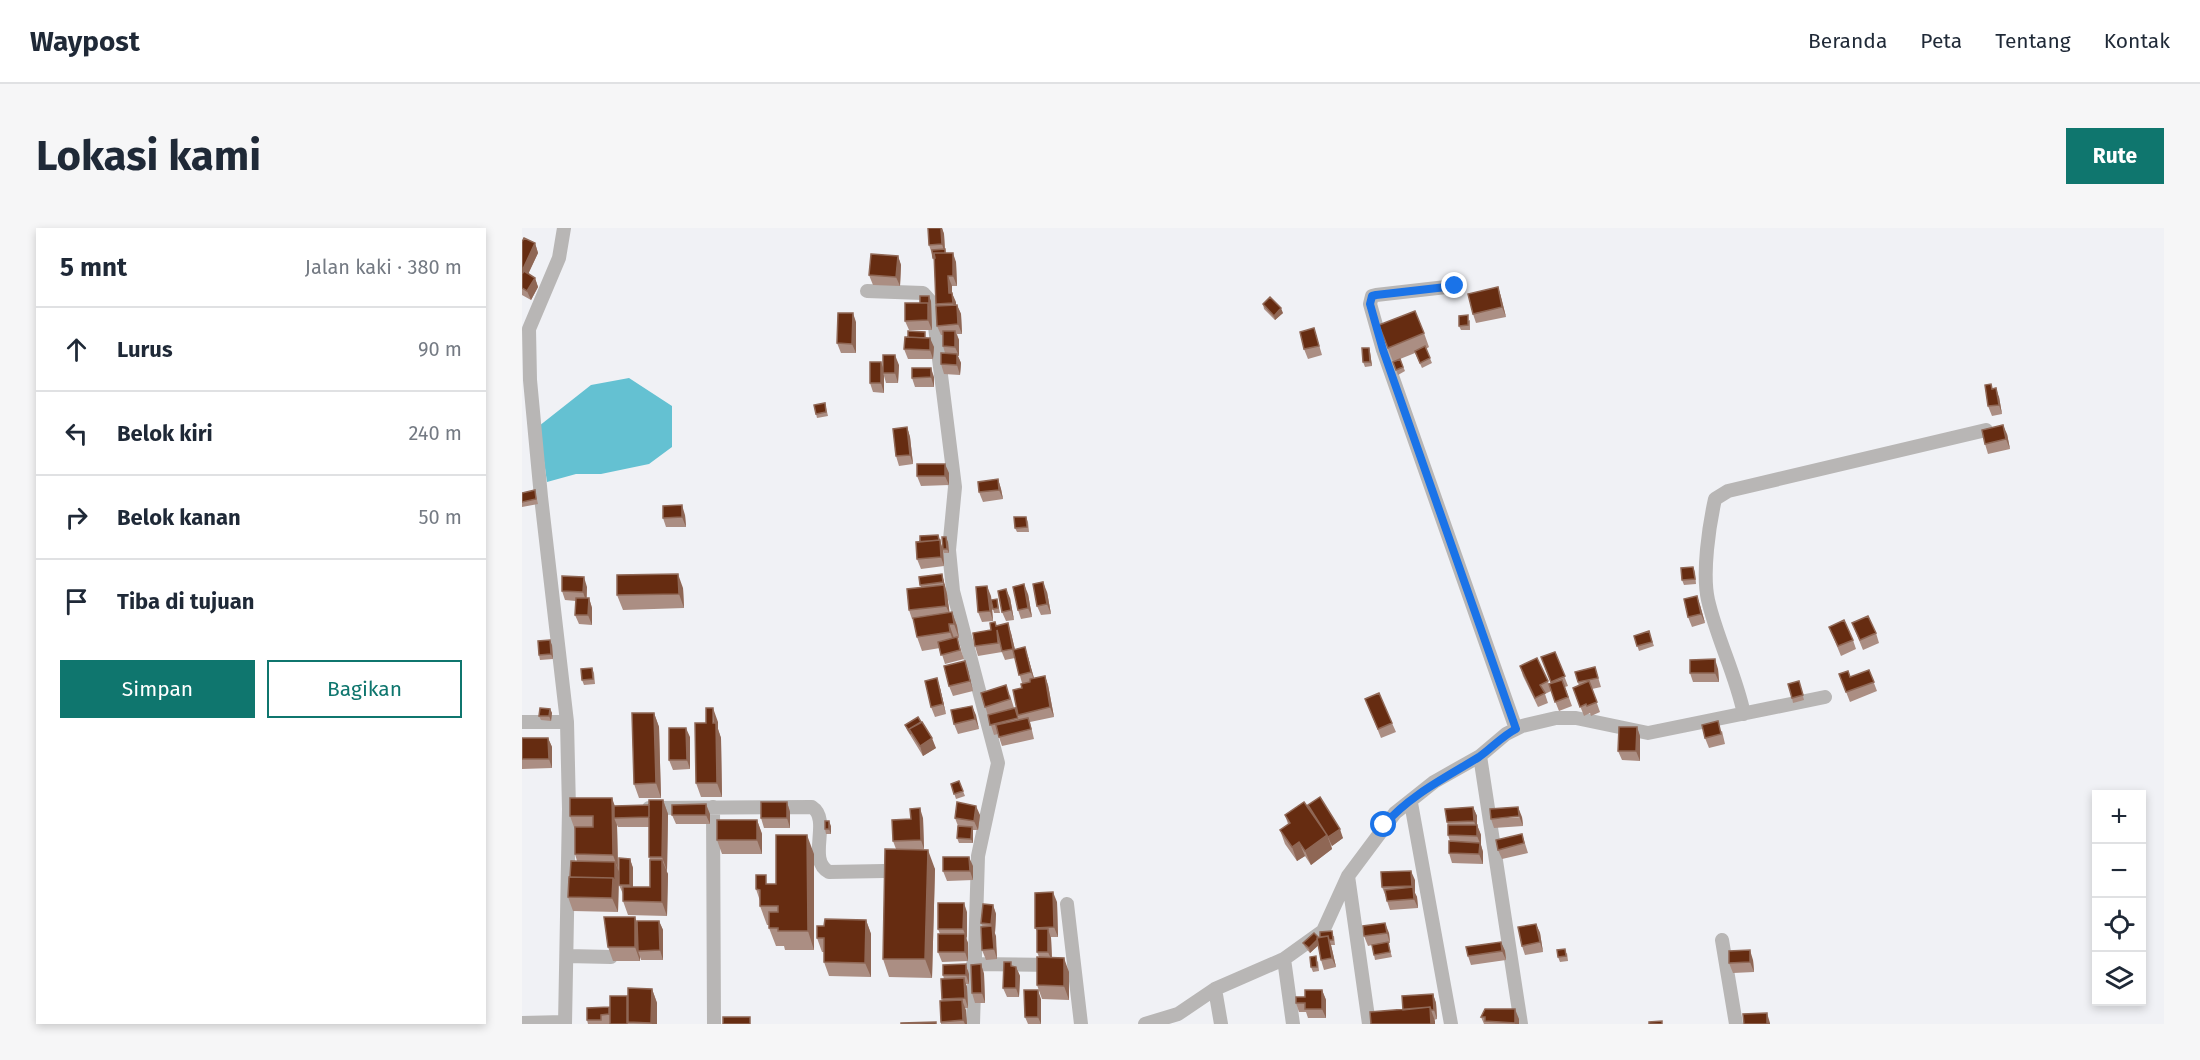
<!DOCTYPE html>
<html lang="id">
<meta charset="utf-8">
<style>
:root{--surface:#fff;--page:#f6f6f7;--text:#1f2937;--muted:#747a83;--line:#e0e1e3;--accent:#0f766e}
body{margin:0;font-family:"Fira Sans",sans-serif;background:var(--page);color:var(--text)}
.controls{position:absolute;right:18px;bottom:18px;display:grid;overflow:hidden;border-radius:0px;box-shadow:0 3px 9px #0003}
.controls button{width:54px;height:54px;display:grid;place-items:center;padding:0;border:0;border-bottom:2px solid var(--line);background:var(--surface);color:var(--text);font:30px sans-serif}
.stop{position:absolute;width:18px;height:18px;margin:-14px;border:4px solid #1a73e8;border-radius:50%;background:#fff}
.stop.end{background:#1a73e8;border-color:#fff;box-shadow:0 2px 6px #0008}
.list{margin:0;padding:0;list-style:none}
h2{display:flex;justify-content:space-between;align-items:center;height:78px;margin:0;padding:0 24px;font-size:26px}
h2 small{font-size:20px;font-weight:400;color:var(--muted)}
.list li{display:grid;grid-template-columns:39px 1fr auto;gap:18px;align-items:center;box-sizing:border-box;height:84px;padding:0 24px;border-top:2px solid var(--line)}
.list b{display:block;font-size:22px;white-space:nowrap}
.list em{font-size:20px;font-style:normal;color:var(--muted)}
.actions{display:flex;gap:12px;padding:18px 24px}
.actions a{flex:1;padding:14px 0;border:2px solid var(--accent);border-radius:0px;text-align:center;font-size:21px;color:var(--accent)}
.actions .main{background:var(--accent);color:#fff}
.icon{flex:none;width:33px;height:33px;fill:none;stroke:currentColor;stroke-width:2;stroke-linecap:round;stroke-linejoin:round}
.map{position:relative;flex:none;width:1642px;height:796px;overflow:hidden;border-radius:0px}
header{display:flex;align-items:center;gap:36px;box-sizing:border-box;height:84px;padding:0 30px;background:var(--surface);border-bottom:2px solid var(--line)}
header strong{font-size:28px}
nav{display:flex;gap:33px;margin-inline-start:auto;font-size:21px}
.intro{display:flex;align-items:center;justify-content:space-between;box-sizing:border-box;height:144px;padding:0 36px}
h1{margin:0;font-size:42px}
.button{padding:15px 27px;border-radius:0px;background:var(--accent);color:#fff;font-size:21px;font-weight:700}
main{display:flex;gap:36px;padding:0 36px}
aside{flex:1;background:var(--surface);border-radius:0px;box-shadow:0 3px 9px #0003}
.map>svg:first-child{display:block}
</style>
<header>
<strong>Waypost</strong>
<nav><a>Beranda</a><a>Peta</a><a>Tentang</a><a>Kontak</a></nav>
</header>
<div class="intro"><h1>Lokasi kami</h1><a class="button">Rute</a></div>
<main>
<aside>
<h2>5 mnt<small>Jalan kaki · 380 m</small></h2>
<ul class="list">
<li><svg class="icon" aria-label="ahead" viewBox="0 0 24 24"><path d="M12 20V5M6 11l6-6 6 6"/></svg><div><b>Lurus</b></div><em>90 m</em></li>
<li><svg class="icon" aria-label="left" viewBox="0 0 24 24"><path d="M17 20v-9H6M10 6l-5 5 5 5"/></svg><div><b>Belok kiri</b></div><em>240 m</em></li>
<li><svg class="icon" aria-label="right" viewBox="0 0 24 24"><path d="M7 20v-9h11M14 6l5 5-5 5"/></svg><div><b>Belok kanan</b></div><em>50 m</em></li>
<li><svg class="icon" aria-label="arrive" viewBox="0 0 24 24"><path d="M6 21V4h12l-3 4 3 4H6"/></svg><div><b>Tiba di tujuan</b></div></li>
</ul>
<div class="actions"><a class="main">Simpan</a><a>Bagikan</a></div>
</aside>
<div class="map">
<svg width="1642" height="796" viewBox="0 0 1642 796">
<rect width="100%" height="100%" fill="#f0f1f5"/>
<path fill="#64c1d2" d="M107,150L150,178V219L127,236L79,246H54L25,254L17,198L69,157Z"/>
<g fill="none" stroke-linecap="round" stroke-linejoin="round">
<path stroke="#b8b6b5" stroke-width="14" d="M42,0L37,30L7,101L8,152L19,269L45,494L47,581L43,796
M933,58L854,67L850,68L848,76L861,122L994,501
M345,63L401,65L410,75L433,259L427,322L431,363L476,535L456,628L451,796
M1222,486C1214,447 1195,411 1186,372C1180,345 1187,298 1193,271L1206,263L1464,202
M0,494H45
M958,528L999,796
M889,575L929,796
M191,579L192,796
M127,580L290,579C310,592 284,632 307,644L362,643
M826,648L847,796
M545,676L559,796
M1200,712L1214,796
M45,728L89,729
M762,731L771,796
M451,736L533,737
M693,761L699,796
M0,795L42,794
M623,796L656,786L693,761L762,731L801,703L826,648L873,585L912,554L958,528L984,506L1000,498L1034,490H1054L1126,505L1303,469"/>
</g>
<path fill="#ab8e83" d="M406,0H420L422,6L423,21L424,25L434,34L435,58H430V65L434,77H435L439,86L440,106H435L437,112V128H436L439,135L438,147L422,146L419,136L423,125L421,118V107H419L415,98L413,35L407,17Z
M0,14L13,15L16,25L6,46L13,50L16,59L9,72L0,67Z
M376,28L379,37L378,58L351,57L347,47Z
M976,59L979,69L984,89L954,95L951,86Z
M409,73L410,102H387L383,93L398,75Z
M741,76L761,85L753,92L742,81Z
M948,92V102H939L937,98Z
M334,94V125H319L315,115Z
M857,97L902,105L907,119L904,121L910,135L900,140L893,125L878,131L883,143L876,147Z
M792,100L800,127L786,131L782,121Z
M405,109L412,119L411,131H386L382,121Z
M847,120L848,124L850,138L843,139L841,134Z
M359,134L361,140L377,137L376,155H364L362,148V165L351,164L348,155Z
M412,149V159H393L390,150Z
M1470,160L1477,169L1480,186L1470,188L1466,178Z
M303,175L306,188L295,190L294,186Z
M385,199L388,209L391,236L377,238L374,228Z
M1485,206L1488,221L1466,226L1463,216Z
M427,245V257L399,258L395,248Z
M476,251L479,261L481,271L461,274L457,264Z
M0,265L14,267L16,276L0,279Z
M163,287L164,299H144L141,290Z
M504,289L506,294L507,304H495L493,300Z
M416,307L421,321L426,314L427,325H422L421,322L422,338L399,341L395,331L398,314Z
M1171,339L1173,344L1174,356L1162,357L1160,352Z
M420,346L425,366L427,384H430L435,398L437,410H435L442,431L423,436L418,420L400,423L395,409L392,391H390L387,382L399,359L398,357Z
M65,359V370H67L70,380V397L57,396L53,387L54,373L43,372L40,363Z
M161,360L162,380L101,382L95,367Z
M525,364L529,386L519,387L515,378Z
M506,366L510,389L499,391L496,382Z
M469,368L471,393L460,394L456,384Z
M488,370L492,392L484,393L480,384Z
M475,371L478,385H472L471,381Z
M1178,377L1183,395L1170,399L1166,389Z
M1330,395L1354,405L1357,415L1341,422Z
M474,398L489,405L493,422L506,429L512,450L523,448L526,457L532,489L508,494L512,511L480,518L476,506L472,507L459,465L488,467L492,480L497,492L496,487L500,455L493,430L483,432L479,422L480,424L456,428L453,418Z
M1307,399L1331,412L1334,421L1319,428Z
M1127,404L1132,418L1117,423L1112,408Z
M30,417L31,431L18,432L17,427Z
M1033,424L1046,458L1043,459L1050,478L1037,483L1029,463L1023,466L1026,475L1016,479L1001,448L998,438L1015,430L1027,456L1029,455L1019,429Z
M1073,439L1079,459L1070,461L1078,484L1069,488L1068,485L1062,488L1051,460L1057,458L1053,444Z
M70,440L72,445L73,456L62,457L60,452Z
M1196,441L1197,454H1171L1168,445Z
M446,442L451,463L431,468L427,458Z
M1347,442L1355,463L1328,474L1317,446L1328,449Z
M1277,453L1282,472L1271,475L1270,470Z
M418,460L424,486L413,489L409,479Z
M450,478L457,501L436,506L432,496Z
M847,480L870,495L874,504L859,510Z
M28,481L30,485L29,493L19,492L17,488Z
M132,485L137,499L139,570H117L112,556Z
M196,494V501L199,510L200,569H179L174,555Z
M383,497L414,520L401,528L385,502Z
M1115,499L1118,508V533L1100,532L1096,523Z
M1200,503L1203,516L1187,520L1183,510Z
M168,509V541L151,542L147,532Z
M0,510H26L30,519V540L0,541Z
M437,553L443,568L434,571L429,556Z
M90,570L92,578L127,577L141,572L146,586L145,643H144L146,646L145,688L106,687L101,673V666L97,657L108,631L111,640V659H128L127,599H96L95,597L96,641L97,644L96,684L51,683L46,669L48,649L55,633L53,626V602L48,588Z
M265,574L268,584V600H242L239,590Z
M786,577L821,610L810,618L809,616L810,621L789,637L783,628L775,633L763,616L758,602L766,596L763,587L788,583Z
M951,579L955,588V597L959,607V617L961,624V636L930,635L927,625L928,613L926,607V598L925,594Z
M188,586V596H154L150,587Z
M458,587L456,602H451V615H437L435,610L436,598L433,590Z
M1000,589L1001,598L972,600L969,591Z
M401,590L402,621L393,622L413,641L410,750L367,749L361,731L374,621L371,613Z
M235,592L240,606V626H200L195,612Z
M309,598V606H304L303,601Z
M1000,606L1006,625L980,631L976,622Z
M292,626V722H263L262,718H254L247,700V697H245L238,678V673L234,661L247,656H254Z
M451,638V652L425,653L421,643Z
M893,652V665L895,669L896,680L868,682L865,673L864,669L860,659Z
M535,674L536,709H529L530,730L547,744V772L520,771L515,757L517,729L515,724V703L513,700Z
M471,677L474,686L473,705L475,731L464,732L460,722L461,699L459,695Z
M445,684L444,711L446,715V733L420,734L416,724L418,706L416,701Z
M344,692L349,706V749L307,748L302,734V724H300L295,710L302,698Z
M137,693L141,702V732H119L118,729V733H91L86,719L115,695Z
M1014,696L1018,705L1021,724L1003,727L1000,718Z
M867,705L868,715H866L870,729L853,732L850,717L846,718L842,708Z
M812,708L813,717H809L814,739L802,742L799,732L796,717L788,725L783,719L781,715L796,709Z
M979,714L983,723L984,732L949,737L946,728Z
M1045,725L1046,733L1038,734L1036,729Z
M1231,732L1232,744L1211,745L1207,735Z
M796,733L797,743L791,744L789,739Z
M459,736L462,746L463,775H453L450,765Z
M491,739H494L498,748L497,769H485L481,760Z
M447,746V756H444L445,759L446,780H443L445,796H419V794L422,751L421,747Z
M130,761L135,775V796H66L65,792L88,783L106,772Z
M800,762L804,772V790H786L784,784H777L774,775L783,769Z
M911,766L914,775L915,791L912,792L913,796H849L881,782Z
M519,771V796H506L503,789Z
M959,789L997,791V796H962Z"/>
<path fill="#8f6755" d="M419,0H420L422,6L423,26L420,16Z
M13,15L16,25L1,57L0,54V43Z
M431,25L434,34L435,58L431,48Z
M376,28L379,37L378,58L374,49Z
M426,48L430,58V74L427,65Z
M13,50L16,59L9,72L5,63Z
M976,59L979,69L984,89L980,79Z
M430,65L434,74V85L431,75Z
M407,68L409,73L410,102L406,92Z
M435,77L439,86L440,106L436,96Z
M759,80L761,85L753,92L752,88Z
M331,85L334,94V125L330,116Z
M433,103L437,112V128L433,119Z
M408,110L412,119L411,131L408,122Z
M847,120L848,124L850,138L848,134Z
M435,126L439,135L438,147L435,137Z
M373,127L377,137L376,155L373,145Z
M359,134L362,143L361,145L362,148V165L359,155Z
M409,140L412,149V159L409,149Z
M1474,160L1477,169L1480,186L1477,177Z
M1481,197L1485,206L1488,221L1484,211Z
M385,199L388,209L391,236L388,227Z
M423,236L427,245V257L423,248Z
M476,251L479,261L481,271L477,262Z
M160,277L163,287L164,299L160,289Z
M416,307L421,322L422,338L419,329Z
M424,309L426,314L427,325L425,321Z
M156,346L161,360L162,380L157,366Z
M420,346L425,366L428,387L424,378Z
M62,349L65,359L64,373L61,364Z
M521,354L525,364L529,386L525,376Z
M502,356L506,366L510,389L506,380Z
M465,358L469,368L471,393L468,383Z
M484,361L488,370L492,392L489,382Z
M1175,368L1178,377L1183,395L1179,386Z
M67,370L70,380V397L66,387Z
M430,384L435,398L437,410L432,396Z
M486,395L489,405L495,430L491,421Z
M427,396L432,410L433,418L428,404Z
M28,412L30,417L31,431L29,426Z
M503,419L506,429L513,454L509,444Z
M1193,431L1196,441L1197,454L1193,445Z
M443,433L446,442L451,463L448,453Z
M523,448L526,457L532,489L528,479Z
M415,450L418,460L424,486L421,476Z
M450,478L454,487L457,501L453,491Z
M191,480L196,494V501L199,510L200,569L195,555Z
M28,481L30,485L29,493L27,488Z
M132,485L137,499L139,570L134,555Z
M1115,499L1118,508V533L1114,523Z
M164,500L168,509V541L165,532Z
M26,510L30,519V540L27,531Z
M410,510L414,520L401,528L398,518Z
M90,570L95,584L92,590L95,597L96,641L91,627Z
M141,572L146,586L145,643L140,629Z
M265,574L268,584V600L265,590Z
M184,576L188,586V596L184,587Z
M454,578L458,587L456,602L452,593Z
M951,579L955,588V600V597L959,607V617L961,624V636L957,626L958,615L955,608V602L952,593Z
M996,579L1000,589L1001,598L997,588Z
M398,580L401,590L402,621L399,612Z
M235,592L240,606V626L235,612Z
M307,593L309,598V606L307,601Z
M450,599L451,603V615L449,611Z
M818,601L821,610L810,618L806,609Z
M285,607L292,626V722L286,703Z
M805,607L810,621L789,637L783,623Z
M777,614L783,628L775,633L770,619Z
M406,622L413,641L410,750L403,731Z
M447,629L451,638V652L448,643Z
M108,631L111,640V666L108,657Z
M140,632L146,646L145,688L140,674Z
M93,634L97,644L96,684L90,670L91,650Z
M889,643L893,652V665L895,669L896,680L892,671V663L890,658Z
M531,664L535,674L536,709L532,699Z
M442,675L445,684V711L441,701Z
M471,677L474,686L473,705L469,696Z
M113,689L118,703L116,723L118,729V733L113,719Z
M344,692L349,706V749L343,735Z
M137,693L141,702V732L138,722Z
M863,695L867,705L868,715L865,705Z
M1014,696L1018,705L1021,724L1018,714Z
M470,698L474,708L475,731L472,721Z
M526,701L529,710L530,733L526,724Z
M443,706L446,715V733L443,724Z
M806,708L809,717L814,739L810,730Z
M797,710L799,715L788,725L787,720Z
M979,714L983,723L984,732L980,723Z
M1228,722L1231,732L1232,744L1228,734Z
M542,730L547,744V772L542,758Z
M444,736L447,746V756L444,747Z
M459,736L462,746L463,775L460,765Z
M494,739L498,748L497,769L494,760Z
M442,750L445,759L446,780L443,770Z
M130,761L135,775V796H130L129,795Z
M516,762L519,771V796L516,789Z
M800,762L804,772V790L800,781Z
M911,766L914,775L915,791L912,782Z
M440,772L444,782L445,796H443L441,792Z
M908,779L913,793V796H909Z
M993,781L997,791V796H993Z
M1245,785L1248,795V796H1245Z"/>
<path fill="#662c11" stroke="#8f6755" stroke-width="1.5" d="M406,0H419L420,16L407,17Z
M2,10L13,15L0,43V14Z
M423,21V25H412L413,30H411L410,22Z
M412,25H431V48H426L427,65H430L431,75L414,76Z
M349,26L376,28L374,49L347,47Z
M2,43L13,50L5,63L0,60V46Z
M976,59L980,79L951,86L946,66Z
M398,68H407V78L406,75H398Z
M748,69L759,80L752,88L741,76Z
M383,75H406V92L383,93Z
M435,77L436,96L415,98L414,78Z
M893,83L902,105L866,120L857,97Z
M316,85H331L330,116L315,115Z
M946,87V97L937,98V88Z
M792,100L797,118L782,121L778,104Z
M386,103L403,104V110L386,109Z
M421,103H433V119L421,118Z
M383,109L408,110V122L382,121Z
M903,118L908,130L898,135L893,123Z
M840,120H847L848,134H841Z
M419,125L435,126V137L419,136Z
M361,127H373V145H361Z
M878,131L881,139L874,142L871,134Z
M348,134H359V155H348Z
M390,140H409V149L390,150Z
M1469,156L1470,161L1474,160L1477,177L1466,178L1463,157Z
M303,175L304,184L294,186L292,177Z
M1481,197L1484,211L1463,216L1460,202Z
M385,199L388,227L374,228L371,201Z
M395,236H423V248H395Z
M476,251L477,262L457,264L456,254Z
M13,262L14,271L0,274V265Z
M160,277V289L141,290V278Z
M492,289H504L505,299L493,300Z
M416,307L417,312L398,314V308Z
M420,309H424L425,321H421Z
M418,312L419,329L395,331L394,314Z
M1171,339L1173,351L1160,352L1159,340Z
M156,346L157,366L95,367V347Z
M420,346L421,354L398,357L397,349Z
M40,348L62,349L61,364L40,363Z
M521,354L525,376L515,378L511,356Z
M502,356L506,380L496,382L491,359Z
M422,357L424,378L387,382L385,361Z
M465,358L468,383L456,384L454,359Z
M484,361L489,382L480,384L476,363Z
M1175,368L1179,386L1166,389L1162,371Z
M54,370H67L66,387H53Z
M475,371L476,380L471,381L469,372Z
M430,384L432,396H427L428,404L395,409L391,390Z
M1346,388L1354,405L1338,412L1330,395Z
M1322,392L1331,412L1316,418L1307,399Z
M473,394L474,398L486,395L491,421L480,423L475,402L476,415L453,418L451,405L469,402L468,395Z
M1127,403L1130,414L1115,418L1112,408Z
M435,409L438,422L419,427L416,414Z
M28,412L29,426L17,427L16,413Z
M503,419L509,444L497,447L491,422Z
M1033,424L1043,448L1029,454L1019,429Z
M1015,430L1026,453L1018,457L1023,465L1013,470L998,438Z
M1193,431V445H1168V432Z
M443,433L448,453L427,458L422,438Z
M1073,439L1076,450L1056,454L1053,444Z
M70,440L71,451L60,452L59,441Z
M1347,442L1352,454L1324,464L1317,446L1326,443L1328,449Z
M523,448L528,479L496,487L491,462L500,460L499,456L508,454V451Z
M415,450L421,476L409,479L403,453Z
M1040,452L1046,469L1033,474L1027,456Z
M1067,453L1075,474L1065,478L1064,476L1058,479L1051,460Z
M1277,453L1281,467L1270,470L1266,456Z
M484,457L488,471L463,479L459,465Z
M857,465L870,495L856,501L843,471Z
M450,478L453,491L432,496L429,482Z
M18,480L28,481L27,488H17Z
M184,480H191V495H194L195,555H174L173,495H184Z
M493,480L496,490L468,497L466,487Z
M110,485H132L134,555L112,556Z
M396,489L399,494L387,501L389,506L383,497Z
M506,490L509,501L477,509L474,497Z
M1196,493L1199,506L1183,510L1180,497Z
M400,494L410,510L398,518L387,501Z
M1097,499H1115L1114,523H1096Z
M147,500H164L165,532H147Z
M0,510H26L27,531H0Z
M437,553L441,563L432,566L429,556Z
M798,569L818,601L806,609L786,577Z
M48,570H90L91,627L53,626V599H71V588H48Z
M127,572H141L140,629H127Z
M239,574H265V590H239Z
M435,574L454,578L452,593L433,590Z
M782,574L805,607L783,623L777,614L770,619L758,602L768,595L763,587Z
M184,576V587H150V577Z
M127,577V589L92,590V578Z
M951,579L952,593L925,594L923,581Z
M996,579L997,588L969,591L968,581Z
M398,580L399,612L371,613L370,592L389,591L388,581Z
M195,592H235V612H195Z
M303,593H307V601H303Z
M926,597H955V608L926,607Z
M436,598L450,599L449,611L435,610Z
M1000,606L1002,615L976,622L974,612Z
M254,607H285L286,703H256V700H247V684H256V678H238V662L234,661V647H244V656H254Z
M927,613L958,615L957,626L927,625Z
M363,621L406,622L403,731H361Z
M421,629H447L448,643H421Z
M97,630L108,631V657H97Z
M128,632H140V674L101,673V659H128Z
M49,633L93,634V655L91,650L48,649Z
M889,643L890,658L860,659L859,644Z
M47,649L91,650L90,670L46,669Z
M891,659L892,671L865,673L863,662Z
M531,664L532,699L513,700V665Z
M416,675H442L441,701H416Z
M461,676L471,677L469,696L459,695Z
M82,689H113V719H86Z
M303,691L344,692L343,735L302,734V710H295V698H302Z
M115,693H137L138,722L116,723Z
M863,695L865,705L842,708L841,698Z
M1014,696L1018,714L1000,718L996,699Z
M470,698L472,721L460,722L459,699Z
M515,701H526V724H515Z
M810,703L811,712H807L806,708L798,709V704Z
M792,705L796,709L795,710V712L787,720L781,715Z
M416,706H443V724H416Z
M806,708L810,730L799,732L795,710Z
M866,714L868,724L852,727L850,717Z
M979,714L980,723L946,728L944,719Z
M1043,721L1044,728L1036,729L1035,722Z
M1228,722V734L1207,735V723Z
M794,728L795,739H789L788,729Z
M515,729L542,730V758L515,757Z
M482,734H489V738L494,739V760H481Z
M444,736V747H421V737Z
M459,736L460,765H450L449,737Z
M442,750L443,770L420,771L419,751Z
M106,760L130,761L129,795L106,794Z
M502,762H516V789H503Z
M783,762H800V781H783V775H774V769H783Z
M911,766L912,782H909L908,779L881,782L880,768Z
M88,768H105V796H88Z
M440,772L441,792L419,794L418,773Z
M87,779V786L79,787V792H65V780Z
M908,779L909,796H849L848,784Z
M963,781H993V795L963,793V789H959Z
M1245,785V796H1222L1221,786Z
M201,789H228V796H201Z
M1140,793V796H1127V794Z
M414,794V796H379V795Z"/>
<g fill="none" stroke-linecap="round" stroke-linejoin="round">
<path stroke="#1a73e8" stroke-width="8" d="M862,597C888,567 923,550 957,529C970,520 980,508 994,501L861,122L848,76L850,68L854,67L933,58"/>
</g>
</svg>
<div class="controls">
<button>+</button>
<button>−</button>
<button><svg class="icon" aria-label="locate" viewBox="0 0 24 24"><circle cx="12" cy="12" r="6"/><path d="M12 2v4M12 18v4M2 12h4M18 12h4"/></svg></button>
<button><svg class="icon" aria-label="layers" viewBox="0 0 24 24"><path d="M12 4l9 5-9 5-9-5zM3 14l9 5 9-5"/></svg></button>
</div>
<div class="stop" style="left:862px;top:597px"></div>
<div class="stop end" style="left:933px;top:58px"></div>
</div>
</main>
